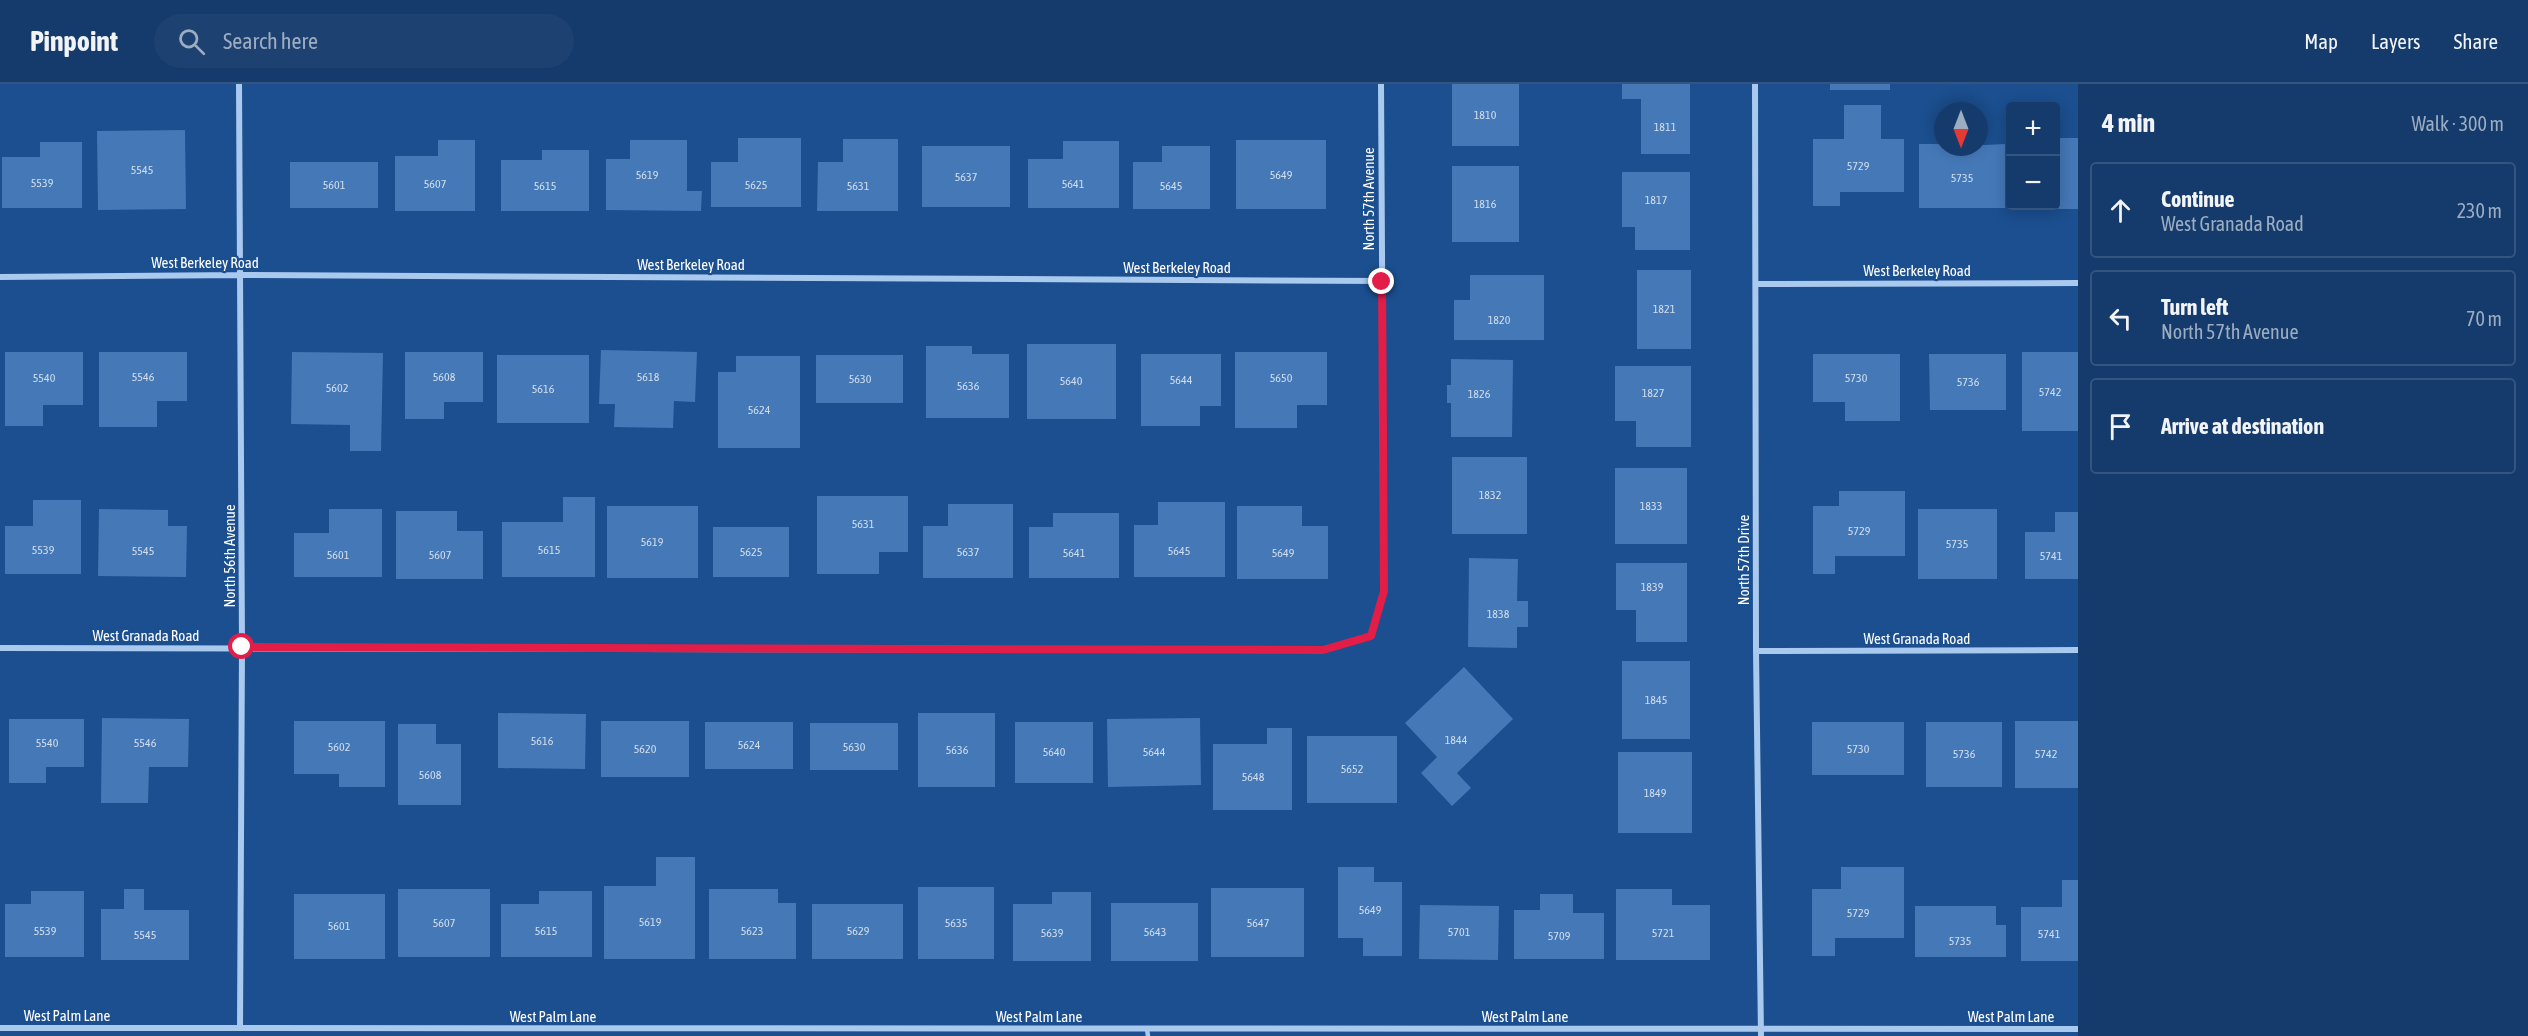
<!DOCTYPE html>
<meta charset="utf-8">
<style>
:root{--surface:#143b6b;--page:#1d4271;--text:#f1f3f6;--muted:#9dadc1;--line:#33557e}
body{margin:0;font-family:"Asap Condensed",sans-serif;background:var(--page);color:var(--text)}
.controls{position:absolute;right:18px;top:18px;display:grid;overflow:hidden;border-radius:6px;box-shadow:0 3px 15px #0003}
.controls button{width:54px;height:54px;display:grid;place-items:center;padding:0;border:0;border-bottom:2px solid var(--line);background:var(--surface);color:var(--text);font:30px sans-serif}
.compass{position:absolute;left:1934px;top:18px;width:54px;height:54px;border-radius:50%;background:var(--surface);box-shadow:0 3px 15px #0003;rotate:180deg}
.stop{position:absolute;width:18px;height:18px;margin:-14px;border:4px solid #e11d48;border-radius:50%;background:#fff}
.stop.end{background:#e11d48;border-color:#fff;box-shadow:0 2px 6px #0008}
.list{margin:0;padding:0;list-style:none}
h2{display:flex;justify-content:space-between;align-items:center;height:78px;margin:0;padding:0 24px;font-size:26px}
h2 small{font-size:20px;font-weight:400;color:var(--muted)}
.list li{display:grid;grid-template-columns:39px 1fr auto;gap:18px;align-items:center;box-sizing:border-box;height:96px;margin:0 12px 12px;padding:0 12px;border:2px solid var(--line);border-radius:6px}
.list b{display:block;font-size:22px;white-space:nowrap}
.list p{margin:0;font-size:20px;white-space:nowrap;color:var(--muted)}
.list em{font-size:20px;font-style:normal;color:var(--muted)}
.icon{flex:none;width:33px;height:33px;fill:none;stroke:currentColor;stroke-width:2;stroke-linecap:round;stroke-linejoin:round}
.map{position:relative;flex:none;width:2078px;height:952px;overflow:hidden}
header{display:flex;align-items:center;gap:36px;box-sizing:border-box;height:84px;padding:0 30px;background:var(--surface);border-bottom:2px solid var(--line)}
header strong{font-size:28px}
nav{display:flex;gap:33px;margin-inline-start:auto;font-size:21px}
.search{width:420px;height:54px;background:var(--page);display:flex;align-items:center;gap:15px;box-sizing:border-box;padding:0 21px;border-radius:33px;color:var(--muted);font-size:22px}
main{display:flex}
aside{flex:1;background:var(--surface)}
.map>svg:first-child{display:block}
</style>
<header>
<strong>Pinpoint</strong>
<div class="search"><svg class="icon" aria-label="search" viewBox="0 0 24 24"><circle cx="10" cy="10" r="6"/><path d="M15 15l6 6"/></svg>Search here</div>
<nav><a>Map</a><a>Layers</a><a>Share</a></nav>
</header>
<main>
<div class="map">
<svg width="2078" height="952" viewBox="0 0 2078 952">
<rect width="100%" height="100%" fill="#1b4f8f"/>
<path fill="#4478b7" d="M1452,0H1519V62H1452Z
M1622,0H1690V70H1641V15H1622Z
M1830,0H1890V6H1830Z
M1844,21H1881V55H1904V108H1840V122H1813V55H1844Z
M185,46L186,125L98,126L97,47Z
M738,54H801V123H711V78H738Z
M2056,54H2078V125H2025V122H2056Z
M843,55H898V127H817L818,78H843Z
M438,56H475V127H395V72H438Z
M630,56H687V107H702L701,127L606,126V75H630Z
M1236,56H1326V125H1236Z
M1063,57H1119V124H1028V75H1063Z
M40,58H82V124H2V73H40Z
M1919,60H1943V63L2005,60V124H1919Z
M922,62H1010V123H922Z
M1162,62H1210V125H1133V78H1162Z
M542,66H589V127H501V76H542Z
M290,78H378V124H290Z
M1452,82H1519V158H1452Z
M1622,88H1690V166H1635V143H1622Z
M1637,186H1691V265H1637Z
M1470,191H1544V256H1454V216H1470Z
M1027,260H1116V335H1027Z
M926,262H972V270H1009V334H926Z
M601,266L697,268L695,318L674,317L673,344L614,343L615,320H599Z
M5,268H83V321H43V342H5Z
M99,268H187V317H157V343H99Z
M292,268L383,269L381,367H350V341L291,340Z
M405,268H483V318H444V335H405Z
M1235,268H1327V321H1297V344H1235Z
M2022,268H2078V347H2022Z
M1141,270H1221V322H1200V342H1141Z
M1813,270H1900V337H1845V318H1813Z
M1929,270H2006V326H1930Z
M497,271H589V339H497Z
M816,271H903V319H816Z
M736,272H800V364H718V288H736Z
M1451,275L1513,276L1512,353H1451V319H1447V301H1451Z
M1615,282H1691V363H1636V337H1615Z
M1452,373H1527V450H1452Z
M1615,384H1687V460H1615Z
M1839,407H1905V472H1835V490H1813V422H1839Z
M817,412H908V468H879V490H817Z
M563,413H595V493H502V438H563Z
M33,416H81V490H5V442H33Z
M1158,418H1225V493H1134V441H1158Z
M948,420H1013V494H923V442H948Z
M607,422H698V494H607Z
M1237,422H1302V442H1328V495H1237Z
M99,425L168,426V442H187L186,493L98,492Z
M329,425H382V493H294V449H329Z
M1918,425H1997V495H1918Z
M396,427H457V447H483V495H396Z
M2055,428H2078V495H2025V448H2055Z
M1053,429H1119V494H1029V443H1053Z
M713,443H789V493H713Z
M1469,474L1518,475L1517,517H1528V543H1517V564L1468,563Z
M1616,479H1687V558H1636V526H1616Z
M1622,577H1690V655H1622Z
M1464,583L1513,635L1457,689L1471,704L1452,722L1421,689L1437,673L1405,639Z
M498,629L586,630L585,685L498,684Z
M918,629H995V703H918Z
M102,634L189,635L188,683H149L148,719H101Z
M1200,634L1201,701L1108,703L1107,635Z
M9,635H84V683H46V699H9Z
M294,637H385V703H339V690H294Z
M601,637H689V693H601Z
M2015,637H2078V704H2015Z
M705,638H793V685H705Z
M1015,638H1093V699H1015Z
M1812,638H1904V691H1812Z
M1926,638H2002V703H1926Z
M810,639H898V686H810Z
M398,640H436V660H461V721H398Z
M1267,644H1292V726H1213V660H1267Z
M1307,652H1397V719H1307Z
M1618,668H1692V749H1618Z
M656,773H695V875H604V802H656Z
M1338,783H1374V798H1402V872H1363V854H1338Z
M1841,783H1904V854H1835V872H1812V805H1841Z
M2062,796H2078V877H2021V823H2062Z
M918,803H994V875H918Z
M1211,804H1304V873H1211Z
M124,805H144V826H189V876H101V825H124Z
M398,805H490V873H398Z
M709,805H778V819H796V875H709Z
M1616,805H1672V821H1710V876H1616Z
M31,807H84V873H5V820H31Z
M539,807H592V873H501V820H539Z
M1052,808H1091V877H1013V820H1052Z
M294,810H385V875H294Z
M1540,810H1573V829H1604V875H1514V826H1540Z
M1111,819H1198V877H1111Z
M812,820H903V875H812Z
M1420,821L1499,822L1498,876L1419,875Z
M1915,822H1996V841H2006V873H1915Z"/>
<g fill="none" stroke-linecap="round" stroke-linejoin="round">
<path stroke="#a9c9ee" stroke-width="4.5" d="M1147,945L1148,952"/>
<path stroke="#a9c9ee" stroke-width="6" d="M239,0L242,563L240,944
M1755,0L1756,567L1761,952
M0,193L241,191L1382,197
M1756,200L2078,199
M0,564L1323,566L1371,552L1384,507L1381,0
M1756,567L2078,566
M0,944L2078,945"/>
</g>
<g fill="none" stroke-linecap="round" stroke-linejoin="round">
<path stroke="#e11d48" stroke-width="8" d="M242,563L1323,566L1371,552L1384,507L1382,198"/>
</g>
<g text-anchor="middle" stroke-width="4.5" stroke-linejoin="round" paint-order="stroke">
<g font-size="12" fill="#d0dded">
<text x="1485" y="35">1810</text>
<text x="1665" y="47">1811</text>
<text x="1858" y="86">5729</text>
<text x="142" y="90">5545</text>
<text x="647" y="95">5619</text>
<text x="1281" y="95">5649</text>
<text x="966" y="97">5637</text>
<text x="1962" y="98">5735</text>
<text x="42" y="103">5539</text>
<text x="435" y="104">5607</text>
<text x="1073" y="104">5641</text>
<text x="334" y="105">5601</text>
<text x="756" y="105">5625</text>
<text x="545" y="106">5615</text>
<text x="858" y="106">5631</text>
<text x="1171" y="106">5645</text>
<text x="1656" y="120">1817</text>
<text x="1485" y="124">1816</text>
<text x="1664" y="229">1821</text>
<text x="1499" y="240">1820</text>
<text x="143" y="297">5546</text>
<text x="444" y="297">5608</text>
<text x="648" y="297">5618</text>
<text x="44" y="298">5540</text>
<text x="1281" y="298">5650</text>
<text x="1856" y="298">5730</text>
<text x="860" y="299">5630</text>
<text x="1181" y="300">5644</text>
<text x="1071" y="301">5640</text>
<text x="1968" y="302">5736</text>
<text x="968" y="306">5636</text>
<text x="337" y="308">5602</text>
<text x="543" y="309">5616</text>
<text x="2050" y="312">5742</text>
<text x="1653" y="313">1827</text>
<text x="1479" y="314">1826</text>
<text x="759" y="330">5624</text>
<text x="1490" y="415">1832</text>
<text x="1651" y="426">1833</text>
<text x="863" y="444">5631</text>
<text x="1859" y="451">5729</text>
<text x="652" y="462">5619</text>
<text x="1957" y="464">5735</text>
<text x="43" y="470">5539</text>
<text x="549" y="470">5615</text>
<text x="143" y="471">5545</text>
<text x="1179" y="471">5645</text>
<text x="751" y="472">5625</text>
<text x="968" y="472">5637</text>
<text x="1074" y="473">5641</text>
<text x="1283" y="473">5649</text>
<text x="338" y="475">5601</text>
<text x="440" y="475">5607</text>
<text x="2051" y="476">5741</text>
<text x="1652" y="507">1839</text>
<text x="1498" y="534">1838</text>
<text x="1656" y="620">1845</text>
<text x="1456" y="660">1844</text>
<text x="542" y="661">5616</text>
<text x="47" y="663">5540</text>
<text x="145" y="663">5546</text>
<text x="749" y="665">5624</text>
<text x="339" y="667">5602</text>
<text x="854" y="667">5630</text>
<text x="645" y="669">5620</text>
<text x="1858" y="669">5730</text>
<text x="957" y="670">5636</text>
<text x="1054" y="672">5640</text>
<text x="1154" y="672">5644</text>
<text x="1964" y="674">5736</text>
<text x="2046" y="674">5742</text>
<text x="1352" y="689">5652</text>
<text x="430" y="695">5608</text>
<text x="1253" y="697">5648</text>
<text x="1655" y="713">1849</text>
<text x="1370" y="830">5649</text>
<text x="1858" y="833">5729</text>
<text x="650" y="842">5619</text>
<text x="444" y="843">5607</text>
<text x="956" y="843">5635</text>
<text x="1258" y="843">5647</text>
<text x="339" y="846">5601</text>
<text x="45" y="851">5539</text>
<text x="546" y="851">5615</text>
<text x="752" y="851">5623</text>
<text x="858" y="851">5629</text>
<text x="1155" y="852">5643</text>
<text x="1459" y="852">5701</text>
<text x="1052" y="853">5639</text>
<text x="1663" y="853">5721</text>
<text x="2049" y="854">5741</text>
<text x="145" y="855">5545</text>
<text x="1559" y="856">5709</text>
<text x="1960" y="861">5735</text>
</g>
<g font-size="15" fill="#fff" stroke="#1b4f8f">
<text transform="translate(1369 115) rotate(-90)" y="5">North 57th Avenue</text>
<text x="205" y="184">West Berkeley Road</text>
<text x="691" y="186">West Berkeley Road</text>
<text x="1177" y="189">West Berkeley Road</text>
<text x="1917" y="192">West Berkeley Road</text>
<text transform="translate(230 472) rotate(-90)" y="5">North 56th Avenue</text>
<text transform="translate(1744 476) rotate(-90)" y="5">North 57th Drive</text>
<text x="146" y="557">West Granada Road</text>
<text x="1917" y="560">West Granada Road</text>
<text x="67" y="937">West Palm Lane</text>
<text x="553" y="938">West Palm Lane</text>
<text x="1039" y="938">West Palm Lane</text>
<text x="1525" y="938">West Palm Lane</text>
<text x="2011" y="938">West Palm Lane</text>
</g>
</g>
</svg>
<div class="controls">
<button>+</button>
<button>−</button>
</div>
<svg class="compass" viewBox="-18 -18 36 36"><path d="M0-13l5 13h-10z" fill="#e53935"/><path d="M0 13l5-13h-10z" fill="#9dadc1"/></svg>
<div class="stop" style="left:242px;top:563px"></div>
<div class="stop end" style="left:1382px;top:198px"></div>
</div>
<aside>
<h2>4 min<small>Walk · 300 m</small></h2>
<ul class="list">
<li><svg class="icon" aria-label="ahead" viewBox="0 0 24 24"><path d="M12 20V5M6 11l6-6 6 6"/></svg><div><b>Continue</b><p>West Granada Road</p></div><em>230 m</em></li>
<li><svg class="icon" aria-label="left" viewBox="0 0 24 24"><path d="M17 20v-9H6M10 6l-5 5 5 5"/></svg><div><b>Turn left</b><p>North 57th Avenue</p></div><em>70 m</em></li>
<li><svg class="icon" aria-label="arrive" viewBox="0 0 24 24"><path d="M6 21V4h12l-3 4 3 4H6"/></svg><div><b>Arrive at destination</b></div></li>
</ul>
</aside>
</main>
